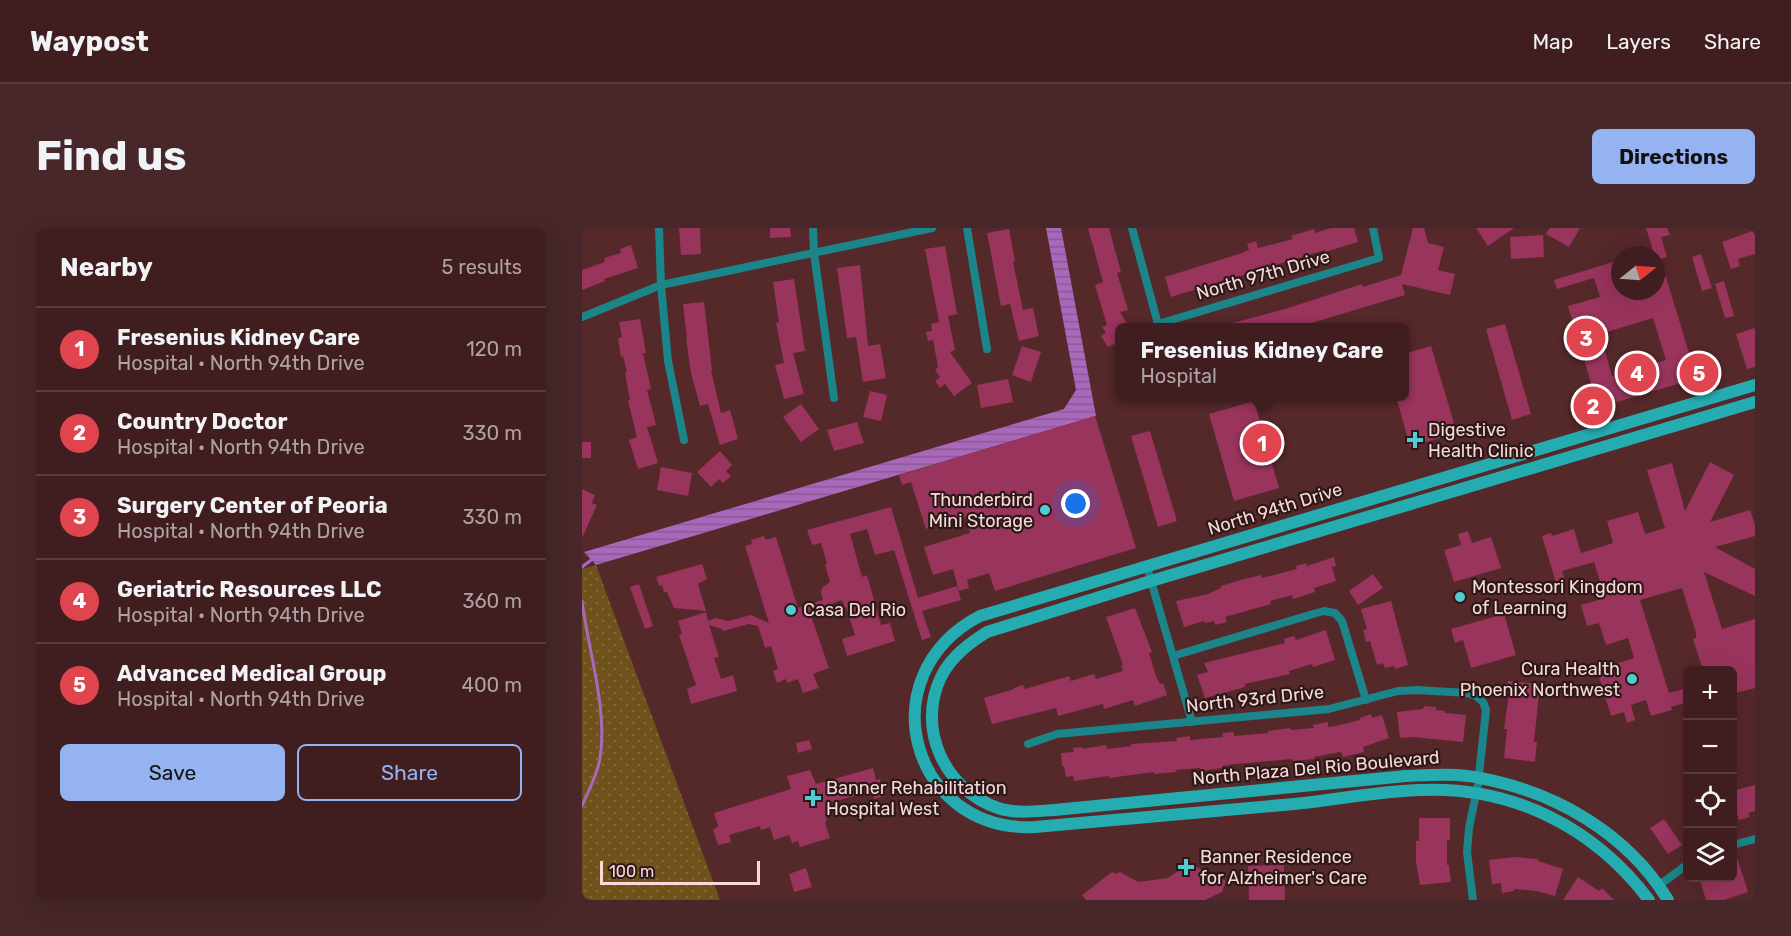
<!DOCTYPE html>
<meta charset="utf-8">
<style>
:root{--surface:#401e20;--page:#472729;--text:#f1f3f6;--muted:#aea2a5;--line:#593c3e;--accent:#95b2f1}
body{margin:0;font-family:Rubik,sans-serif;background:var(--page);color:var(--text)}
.controls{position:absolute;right:18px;bottom:18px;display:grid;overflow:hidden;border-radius:9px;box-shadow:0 6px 24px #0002}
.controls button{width:54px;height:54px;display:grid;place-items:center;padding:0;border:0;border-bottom:2px solid var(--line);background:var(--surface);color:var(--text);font:30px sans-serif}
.compass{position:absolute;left:1029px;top:18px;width:54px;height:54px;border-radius:50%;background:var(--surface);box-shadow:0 6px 24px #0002;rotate:73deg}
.scale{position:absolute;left:18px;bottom:15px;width:160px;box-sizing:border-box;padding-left:6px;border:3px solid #f8d9d9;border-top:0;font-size:16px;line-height:21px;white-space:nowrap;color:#f8d9d9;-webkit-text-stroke:4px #2d1818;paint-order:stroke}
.you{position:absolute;left:494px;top:276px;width:21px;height:21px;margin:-15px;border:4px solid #fff;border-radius:50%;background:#1a73e8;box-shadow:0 0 0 9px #1a73e833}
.badge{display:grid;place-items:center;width:39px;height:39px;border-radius:50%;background:var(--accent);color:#fff;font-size:20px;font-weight:700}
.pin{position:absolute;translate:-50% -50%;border:3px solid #fff;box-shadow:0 2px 6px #0006}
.popup{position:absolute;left:533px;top:95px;width:294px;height:78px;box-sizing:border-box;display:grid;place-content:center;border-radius:9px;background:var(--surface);filter:drop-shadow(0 2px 4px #0005);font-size:20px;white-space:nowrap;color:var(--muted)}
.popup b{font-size:22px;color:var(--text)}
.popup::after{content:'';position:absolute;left:50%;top:100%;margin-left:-12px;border:12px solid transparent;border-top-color:var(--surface)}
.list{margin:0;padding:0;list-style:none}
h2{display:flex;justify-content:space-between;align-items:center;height:78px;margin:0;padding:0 24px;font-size:26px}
h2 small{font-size:20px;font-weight:400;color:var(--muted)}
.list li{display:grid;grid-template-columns:39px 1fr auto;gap:18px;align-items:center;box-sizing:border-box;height:84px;padding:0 24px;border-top:2px solid var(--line)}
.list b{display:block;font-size:22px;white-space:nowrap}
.list p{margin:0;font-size:20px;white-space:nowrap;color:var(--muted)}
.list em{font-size:20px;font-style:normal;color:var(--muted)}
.actions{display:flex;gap:12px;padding:18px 24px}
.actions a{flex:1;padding:14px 0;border:2px solid var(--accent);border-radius:9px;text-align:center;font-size:21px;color:var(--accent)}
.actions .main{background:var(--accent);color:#111}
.icon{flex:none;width:33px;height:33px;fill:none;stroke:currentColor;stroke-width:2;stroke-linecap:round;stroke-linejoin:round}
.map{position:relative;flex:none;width:1173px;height:672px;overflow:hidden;border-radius:9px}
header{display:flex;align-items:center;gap:36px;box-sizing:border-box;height:84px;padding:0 30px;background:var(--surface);border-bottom:2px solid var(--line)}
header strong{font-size:28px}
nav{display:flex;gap:33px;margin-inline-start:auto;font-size:21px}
.intro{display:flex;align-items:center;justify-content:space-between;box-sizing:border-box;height:144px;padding:0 36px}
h1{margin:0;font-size:42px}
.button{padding:15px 27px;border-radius:9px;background:var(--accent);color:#111;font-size:21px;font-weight:700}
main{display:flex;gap:36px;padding:0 36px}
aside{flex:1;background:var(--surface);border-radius:9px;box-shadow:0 6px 24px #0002}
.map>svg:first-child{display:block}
</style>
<header>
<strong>Waypost</strong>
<nav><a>Map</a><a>Layers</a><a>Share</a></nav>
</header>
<div class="intro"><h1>Find us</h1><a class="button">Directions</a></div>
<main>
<aside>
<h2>Nearby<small>5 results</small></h2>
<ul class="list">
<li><span class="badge" style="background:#e0444e">1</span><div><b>Fresenius Kidney Care</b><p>Hospital · North 94th Drive</p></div><em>120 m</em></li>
<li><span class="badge" style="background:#e0444e">2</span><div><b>Country Doctor</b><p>Hospital · North 94th Drive</p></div><em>330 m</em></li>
<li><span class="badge" style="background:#e0444e">3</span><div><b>Surgery Center of Peoria</b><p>Hospital · North 94th Drive</p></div><em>330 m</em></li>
<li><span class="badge" style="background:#e0444e">4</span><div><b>Geriatric Resources LLC</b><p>Hospital · North 94th Drive</p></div><em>360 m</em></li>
<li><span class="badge" style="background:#e0444e">5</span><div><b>Advanced Medical Group</b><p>Hospital · North 94th Drive</p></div><em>400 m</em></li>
</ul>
<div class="actions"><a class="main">Save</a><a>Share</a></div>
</aside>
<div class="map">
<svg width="1173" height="672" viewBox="0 0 1173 672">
<defs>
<pattern id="grass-dots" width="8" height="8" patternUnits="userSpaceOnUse" patternTransform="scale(1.5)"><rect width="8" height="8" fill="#6f511c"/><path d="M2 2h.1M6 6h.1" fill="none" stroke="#84693c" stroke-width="1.8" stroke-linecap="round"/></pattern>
<pattern id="water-rules" width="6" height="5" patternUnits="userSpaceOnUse" patternTransform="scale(1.5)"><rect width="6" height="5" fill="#a968bb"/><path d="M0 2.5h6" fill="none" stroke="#885a90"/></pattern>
</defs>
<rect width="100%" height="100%" fill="#55282a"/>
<path fill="url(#grass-dots)" d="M14,337L138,672H0V341Z"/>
<path fill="url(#water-rules)" d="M464,0H479L514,188L14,337L2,324L482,181L494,162Z"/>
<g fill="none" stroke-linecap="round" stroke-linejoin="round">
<path stroke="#a968bb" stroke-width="3" d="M0,339L12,330
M0,373C6,421 26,482 18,530C16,546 6,563 0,578"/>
</g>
<path fill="#99345d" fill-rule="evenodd" d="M97,0H118L119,26L99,27Z
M188,0H208L209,9L188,10Z
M506,0H527L539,44L535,45L546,82L538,84L547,99H537V126L532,116L526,119L519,108L524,105L520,99L525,97L513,57L521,54Z
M749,0H772L776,14L743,24V22L589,69L583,49L660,25L667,22L665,16L674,13L676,20L711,11L709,8L732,1L733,5Z
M831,0H842L846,15L862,19L856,42L873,46L868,67L820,56L823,67L716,99H643V97L703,81L780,56L781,59L819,47Z
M894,0H932L906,18Z
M968,0H998L987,19L964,6Z
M1064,0H1085L1088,7L1079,9L1085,29L1074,32Z
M427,1L433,33L431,34L441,82L451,80L457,108L437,113L428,76L419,78L405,5Z
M1173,2V26L1156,31L1158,38L1149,41L1140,14Z
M961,7L962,29L929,31L928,9Z
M49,17L56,40L22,51L23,53L0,62V42L23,34L22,30L39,25L38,21Z
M363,18L375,86L366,88L373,122L368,124L390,155L372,168L363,156L358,160L353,153L358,149L353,142L356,139L351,112L346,113L344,104L350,103L349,96L357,94L343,21Z
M1119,26L1130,60L1120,63L1110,29Z
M1038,32V63H1074V52L1084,49L1107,125L1114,122L1122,148L1008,182L1000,157L1009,155L986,78L1018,69L1012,50L975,61L972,52ZM1071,90L1084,132L1030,148L1018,106Z
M278,37L286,118L298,116L304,150L281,154L274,109L265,110L255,40Z
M212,51L223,123L211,125L222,166L202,171L193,137L202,135L194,95L197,94L191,54Z
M1142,53L1152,88L1143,90L1133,56Z
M122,74L130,142H129L139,185L148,182L156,211L138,217L126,176L118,178L109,145L104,111H105L101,76Z
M58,91L64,125H61L69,161L65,162L74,197L65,199L76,235L56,241L47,212L55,209L46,173L48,172L43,145L45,144L41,128L39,129L36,110L40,109L37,94Z
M923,96L949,186L930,192L904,101Z
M1173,100V139L1165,141L1154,106Z
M440,118L459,124L449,154L430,147Z
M849,118L875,205L828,219L814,168H822V126Z
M426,151L431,174L399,180L395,157Z
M288,163L305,167L299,193L281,189Z
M672,173L697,260L652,273L627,186Z
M219,176L237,201L219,214L201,189Z
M513,188L554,320L413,363L407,345L385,352L387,360L377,363L371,341L351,347L342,319L388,305L383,289L344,301L329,254L320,257L317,247Z
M275,194L282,215L252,223L245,202Z
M568,203L595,293L576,299L549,208Z
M0,214H9V230H0Z
M138,223L150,237L144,243L149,248L141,255L137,251L129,259L115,244Z
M1128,234L1152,247L1128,294L1168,282L1173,297V308L1133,319L1173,341V368L1122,344L1140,401L1173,391V460L1150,466V442H1121L1111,411L1114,410V405L1100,360L1058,372L1087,465L1106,460V474L1089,479L1090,482L1069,488L1064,472L1049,477L1053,492L1045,495L1042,484L1029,488L1015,442L1052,430L1046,410L1024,417L1017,395L1005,398L999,377L1023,370L1012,334L980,343L983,352L974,355L960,308L969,305L970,308L992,301L999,325L1031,315L1025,293L1056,284L1063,306L1083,300L1065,242L1090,235L1103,283Z
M79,239L110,245L106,268L75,262Z
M0,261L13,267L10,275L15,277L0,310Z
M309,279L336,370L375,358L379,372L340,383L349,409L340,412L312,322L293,327L285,301L268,306L280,349L285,347L299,397L308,395L313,413L265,428L260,411L273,407L264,379L263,380L261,374L259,372L228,385L247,440L231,446L237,460L221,465L216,451L205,455L204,451L195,455L191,443L196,441L189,418L183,420L176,398L167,396L141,403L140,401L127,397L137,429L132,430L139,451L151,447L155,463L109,476L105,461L114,457L97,407L100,406L96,393L124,384L126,393L134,390L146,393L169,387L187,395L163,318L170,316L169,312L182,308L184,312L194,309L216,380L241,372L239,365L240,360L248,354L243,337L245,336L239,315L230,317L225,302Z
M886,303L890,315L909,309L919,340L872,354L862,322L879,317L876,306Z
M752,329L754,338L750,339L754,353L732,360L733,364L711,371L710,367L688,373L689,376L643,389L645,394L633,397L632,393L623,395L622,393L602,399L594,373L626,366L639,360V358L659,352L679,347L680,350L715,341L714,338L724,335L725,338Z
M120,336L125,351L116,356L124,383L92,380L85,364H82L80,357L77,358L74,349Z
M791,346L801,360L776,377L767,363Z
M57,356L71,398L63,401L48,359Z
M809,373L826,437L813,441L812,438L803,440L801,435L795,437L788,413L784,414L781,402L785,401L779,381Z
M553,380L570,424L567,425L574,448L578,456L581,455L585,467L553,478L551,472L522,481L521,476L476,488L474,480L410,496L402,470L432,461V460L441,457L443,461L487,448L489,453L512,446L514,451L541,443L539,438L541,437L524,389Z
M922,386L934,427L889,440L881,412L873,415L869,401Z
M744,402L753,432L731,439L730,436L707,443L708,446L663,456V459L623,470L615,447L626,444L622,435L703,415L702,411L712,408L714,412Z
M926,453L958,456L952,514H955L953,534L922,530L925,501H922L927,465H924Z
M842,478L854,479V482L863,483V485L884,487L881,514L831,509L818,510L815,484L841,481Z
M789,486L790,490L800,487L807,510L781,519L782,524L761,529L759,524L732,529V531L711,533L710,531L654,536L640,538V540L619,543L618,540L594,542V544L572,546V544L527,550V548L492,553L491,548L484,549L482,538H480L479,525L492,524L491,520L500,519V521L524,517L525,521L549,518V516L595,513L594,510L608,508V512L641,509L640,505L652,504V508L686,505V503L708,500L709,502L732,500L731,497L746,494V499L754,498L778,492V490Z
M227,512L230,521L216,525L214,515Z
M291,540L294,552L298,551L303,568L292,571L290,563L243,576L245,585H243L245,592L243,594L248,610L218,619L216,613L210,615L207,607L192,612L188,599L179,602L178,598L147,607L149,614L136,617L131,602L136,598L132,585L209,561L205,548L228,542L234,556Z
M1173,557V583L1166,585L1168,589L1157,592L1155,586L1150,587V563Z
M837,590H868V612H865V637H867L869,654L838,657L834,633V613H837Z
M1082,591L1100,617L1086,626L1068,600Z
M1150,623H1153L1166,664L1142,672H1124L1118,652L1126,650H1150Z
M934,629L956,631V633L981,641L973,668L955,663L932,661V663L920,665L919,655L910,656L907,632Z
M610,637L644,653L640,664L623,672H504L500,667L530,644L534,646L538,644L556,654L586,650L603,638L607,640Z
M702,637L703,672H667L666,638Z
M224,640L230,659L212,664L207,646Z
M996,649L1017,663L1020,660L1032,672H981Z"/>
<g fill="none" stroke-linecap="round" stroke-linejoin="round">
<path stroke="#1b8589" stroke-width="8" d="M77,0L79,57L86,133L102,212
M231,0L232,25L252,170
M385,0L405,121
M550,0L576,96L797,30L791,0
M0,89L79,57L350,0
M565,339L610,494
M591,428L731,386L742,383L753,385L760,393L784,472
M446,516L475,506L747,481L816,463L835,462L885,465L894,468L901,474L904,482L896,556L887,600L885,624L891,672
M1150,617L1173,611
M1076,658L1106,636"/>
<path stroke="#25acb1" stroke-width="12" d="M1067,672C1012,599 930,558 839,562C796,563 754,572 712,576C626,583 540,592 453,599C329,605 285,447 398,388L1173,157
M1086,672C1045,605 973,564 898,550C874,545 848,547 824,548L472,582C454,583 433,586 416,580C363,562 334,501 359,449C369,429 386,416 405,404L569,353L1173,174"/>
</g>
<g fill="#51ccd1" stroke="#2d1818" stroke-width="2">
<path d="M830 203h6v6h6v6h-6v6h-6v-6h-6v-6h6z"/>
<circle cx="463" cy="282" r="6"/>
<circle cx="878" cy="369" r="6"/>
<circle cx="209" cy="382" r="6"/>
<circle cx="1050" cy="451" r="6"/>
<path d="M228 561h6v6h6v6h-6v6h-6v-6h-6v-6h6z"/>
<path d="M601 630h6v6h6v6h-6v6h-6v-6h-6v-6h6z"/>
</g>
<g text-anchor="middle" stroke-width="4.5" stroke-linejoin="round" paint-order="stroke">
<g font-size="18" fill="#f8d9d9" stroke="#2d1818">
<text transform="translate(681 47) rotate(-16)" y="6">North 97th Drive</text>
<text transform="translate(693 281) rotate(-17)" y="6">North 94th Drive</text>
<text transform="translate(673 471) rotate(-6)" y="6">North 93rd Drive</text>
<text transform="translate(734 540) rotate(-5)" y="6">North Plaza Del Rio Boulevard</text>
</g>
<g font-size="18" fill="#f8d9d9" stroke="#2d1818" text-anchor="start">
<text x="846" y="208">Digestive<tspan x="846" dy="21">Health Clinic</tspan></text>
<text x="451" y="278" text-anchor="end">Thunderbird<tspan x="451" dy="21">Mini Storage</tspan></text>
<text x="890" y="365">Montessori Kingdom<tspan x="890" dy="21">of Learning</tspan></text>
<text x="221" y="388">Casa Del Rio</text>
<text x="1038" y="447" text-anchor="end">Cura Health<tspan x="1038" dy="21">Phoenix Northwest</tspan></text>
<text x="244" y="566">Banner Rehabilitation<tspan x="244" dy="21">Hospital West</tspan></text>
<text x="618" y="635">Banner Residence<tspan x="618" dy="21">for Alzheimer's Care</tspan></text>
</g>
</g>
</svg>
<div class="controls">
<button>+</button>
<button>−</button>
<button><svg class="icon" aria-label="locate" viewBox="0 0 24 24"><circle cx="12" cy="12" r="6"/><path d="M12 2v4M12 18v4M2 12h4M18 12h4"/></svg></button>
<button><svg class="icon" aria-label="layers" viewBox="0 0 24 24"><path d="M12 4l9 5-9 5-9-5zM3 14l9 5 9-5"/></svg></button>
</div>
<svg class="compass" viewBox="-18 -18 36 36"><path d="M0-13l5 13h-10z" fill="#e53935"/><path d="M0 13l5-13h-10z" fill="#aea2a5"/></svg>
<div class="scale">100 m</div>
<div class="you"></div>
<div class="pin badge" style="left:680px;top:215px;background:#e0444e">1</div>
<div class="popup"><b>Fresenius Kidney Care</b>Hospital</div>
<div class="pin badge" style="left:1011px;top:178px;background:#e0444e">2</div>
<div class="pin badge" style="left:1004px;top:110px;background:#e0444e">3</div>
<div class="pin badge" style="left:1055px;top:145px;background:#e0444e">4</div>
<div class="pin badge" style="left:1117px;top:145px;background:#e0444e">5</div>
</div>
</main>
